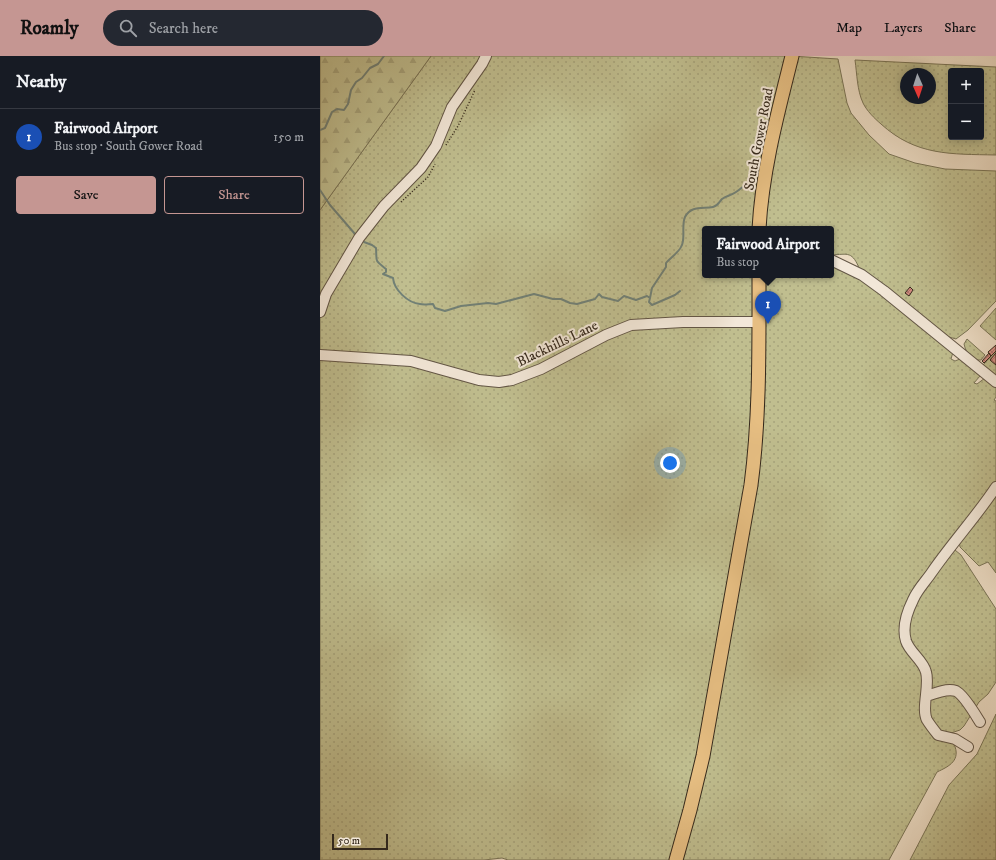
<!DOCTYPE html>
<meta charset="utf-8">
<style>
:root{--surface:#171b24;--page:#242831;--text:#f1f3f6;--muted:#9ea1a6;--line:#363941;--accent:#c59692}
body{margin:0;font-family:"IM FELL DW Pica",serif;background:var(--page);color:var(--text)}
.controls{position:absolute;right:12px;top:12px;display:grid;overflow:hidden;border-radius:4px;box-shadow:0 2px 10px #0003}
.controls button{width:36px;height:36px;display:grid;place-items:center;padding:0;border:0;border-bottom:1px solid var(--line);background:var(--surface);color:var(--text);font:20px sans-serif}
.compass{position:absolute;left:580px;top:12px;width:36px;height:36px;border-radius:50%;background:var(--surface);box-shadow:0 2px 10px #0003;rotate:177deg}
.scale{position:absolute;left:12px;bottom:10px;width:56px;box-sizing:border-box;padding-left:4px;border:2px solid #35291c;border-top:0;font-size:11px;line-height:14px;white-space:nowrap;color:#35291c;-webkit-text-stroke:3px #f3e8d9;paint-order:stroke}
.you{position:absolute;left:350px;top:407px;width:14px;height:14px;margin:-10px;border:3px solid #fff;border-radius:50%;background:#1a73e8;box-shadow:0 0 0 6px #1a73e833}
.badge{display:grid;place-items:center;width:26px;height:26px;border-radius:50%;background:var(--accent);color:#fff;font-size:13px;font-weight:700}
.pin{position:absolute;translate:-50% -33px;filter:drop-shadow(0 1px 2px #0008)}
.pin::after{content:'';position:absolute;top:21px;width:14px;height:12px;background:inherit;clip-path:polygon(0 0,100% 0,50% 100%)}
.popup{position:absolute;left:382px;top:170px;width:132px;height:52px;box-sizing:border-box;display:grid;place-content:center;border-radius:4px;background:var(--surface);filter:drop-shadow(0 1px 3px #0005);font-size:13px;white-space:nowrap;color:var(--muted)}
.popup b{font-size:15px;color:var(--text)}
.popup::after{content:'';position:absolute;left:50%;top:100%;margin-left:-8px;border:8px solid transparent;border-top-color:var(--surface)}
.list{margin:0;padding:0;list-style:none}
h2{display:flex;justify-content:space-between;align-items:center;height:52px;margin:0;padding:0 16px;font-size:17px}
h2 small{font-size:13px;font-weight:400;color:var(--muted)}
.list li{display:grid;grid-template-columns:26px 1fr auto;gap:12px;align-items:center;box-sizing:border-box;height:56px;padding:0 16px;border-top:1px solid var(--line)}
.list b{display:block;font-size:15px;white-space:nowrap}
.list p{margin:0;font-size:13px;white-space:nowrap;color:var(--muted)}
.list em{font-size:13px;font-style:normal;color:var(--muted)}
.actions{display:flex;gap:8px;padding:12px 16px}
.actions a{flex:1;padding:9px 0;border:1px solid var(--accent);border-radius:4px;text-align:center;font-size:14px;color:var(--accent)}
.actions .main{background:var(--accent);color:#111}
.icon{flex:none;width:22px;height:22px;fill:none;stroke:currentColor;stroke-width:2;stroke-linecap:round;stroke-linejoin:round}
.map{position:relative;flex:none;width:676px;height:804px;overflow:hidden}
header{display:flex;align-items:center;gap:24px;box-sizing:border-box;height:56px;padding:0 20px;background:var(--accent);color:#111}
header strong{font-size:19px}
nav{display:flex;gap:22px;margin-inline-start:auto;font-size:14px}
.search{width:280px;height:36px;background:var(--page);display:flex;align-items:center;gap:10px;box-sizing:border-box;padding:0 14px;border-radius:22px;color:var(--muted);font-size:15px}
main{display:flex}
aside{flex:1;background:var(--surface)}
.map>svg:first-child{display:block}
</style>
<header>
<strong>Roamly</strong>
<div class="search"><svg class="icon" aria-label="search" viewBox="0 0 24 24"><circle cx="10" cy="10" r="6"/><path d="M15 15l6 6"/></svg>Search here</div>
<nav><a>Map</a><a>Layers</a><a>Share</a></nav>
</header>
<main>
<aside>
<h2>Nearby<small></small></h2>
<ul class="list">
<li><span class="badge" style="background:#1a4fb4">1</span><div><b>Fairwood Airport</b><p>Bus stop · South Gower Road</p></div><em>150 m</em></li>
</ul>
<div class="actions"><a class="main">Save</a><a>Share</a></div>
</aside>
<div class="map">
<svg width="676" height="804" viewBox="0 0 676 804">
<defs>
<pattern id="grass-dots" width="8" height="8" patternUnits="userSpaceOnUse"><rect width="8" height="8" fill="#c0be8f"/><path d="M2 2h.1M6 6h.1" fill="none" stroke="#a6a37b" stroke-width="1.8" stroke-linecap="round"/></pattern>
<pattern id="forest-firs" width="22" height="20" patternUnits="userSpaceOnUse"><rect width="22" height="20" fill="#c0be8f"/><path d="M5 1l3.5 6h-7zM16 11l3.5 6h-7z" fill="#a6a37b"/></pattern>
<pattern id="building-cross-hatch" width="8" height="8" patternUnits="userSpaceOnUse"><rect width="8" height="8" fill="#d58d83"/><path d="M0 0l8 8M0 8l8-8" fill="none" stroke="#ae736a"/></pattern>
</defs>
<rect width="100%" height="100%" fill="#ecdcc4"/>
<filter id="stains"><feTurbulence type="fractalNoise" baseFrequency=".005" numOctaves="4"/><feColorMatrix values="0 0 0 0 .2 0 0 0 0 .09 0 0 0 0 .02 0 0 0 .5 -.17"/></filter>
<radialGradient id="worn" r=".72"><stop offset=".6" stop-color="#630" stop-opacity="0"/><stop offset="1" stop-color="#630" stop-opacity=".3"/></radialGradient>
<path fill="url(#grass-dots)" stroke="#7a7456" fill-rule="evenodd" d="M111,0H471L518,3L527,47L531,57L549,79L569,98L595,107L625,113L676,115V245L648,274L636,283L629,281L591,251L540,214C532,195 529,198 511,199V173H385V219H511V209L547,227L633,296L631,303L635,305L640,303L659,315L660,320L654,327L657,328L665,322L676,331V341L674,344L676,345V427L597,527L585,552L581,573L604,617V665L634,688C641,704 630,710 617,716L569,804H188L182,802L164,804H0V154Z
M535,4L676,11V99C631,98 596,100 561,68C554,62 547,55 543,47C537,34 537,18 535,4ZM631,15H661V81H631ZM586,18H610V42H586Z
M676,252V284L660,270Z
M647,283L665,299L661,304H656L646,295L644,288Z
M675,296L676,297L670,304L676,309V321L663,309Z
M676,437V517L668,506L659,510L640,491L639,484Z
M635,494L641,499L676,553V626L668,638L659,646L644,670L640,674L628,678L620,675L610,660L609,616L596,598L586,574L595,544L631,495Z
M676,658V804H590L629,729L657,698Z"/>
<path fill="url(#forest-firs)" stroke="#7a7456" d="M0,0H111L0,154Z"/>
<g fill="none" stroke-linecap="round" stroke-linejoin="round">
<path stroke="#718177" stroke-width="2" d="M0,74L5,72L12,56L17,53L24,54L28,48L31,34L36,26L42,22L50,12L58,8L64,0
M0,134L10,149L35,178
M44,186L52,189L56,192C57,207 54,203 66,213V216L63,218L73,222C74,234 88,247 100,248C104,249 109,248 113,248L115,252L125,255L141,250L168,247L176,248L214,238L233,243H241L250,247L257,248L275,243L279,238L282,241L298,245L304,240L316,244L327,240L330,242L329,246L332,249L355,239L360,235
M330,242L332,232L346,211V207C350,202 359,196 361,191C366,184 361,170 365,161C371,149 383,153 393,151C398,150 399,146 402,143C406,140 412,139 416,136C425,130 425,127 437,124"/>
</g>
<path fill="url(#building-cross-hatch)" stroke="#35291c" d="M590,231L593,234L589,240L585,237Z
M676,289V295L671,300L668,296Z
M669,297L671,300L664,307L662,305Z
M676,297V309L670,304Z"/>
<g fill="none" stroke-linecap="round" stroke-linejoin="round">
<defs>
<path id="minor" d="M511,204L542,219L564,235L676,326
M0,256L6,238L39,182L64,150L101,112L116,90L132,51L162,8L166,0
M0,299L91,305L159,324L179,326L192,324L221,313L286,279L311,269L363,266H439
M607,640C615,637 627,632 636,635C644,639 655,658 660,666
M648,691L635,683L618,679C614,674 610,669 607,664C601,652 610,630 606,616C603,604 590,597 586,585C582,572 587,556 593,544C597,534 606,525 612,516C632,487 656,461 676,431"/>
<path id="major" d="M439,173C442,115 458,56 472,0
M356,804L370,754L383,700L431,429C440,360 439,289 439,219"/>
</defs>
<use href="#minor" stroke="#635646" stroke-width="12"/>
<use href="#major" stroke="#35291c" stroke-width="15"/>
<path stroke="#35291c" stroke-width="1.5" stroke-dasharray="1 2" stroke-linecap="butt" d="M126,89L138,70L155,34
M81,146L108,121L115,108"/>
<use href="#minor" stroke="#f3e8d9" stroke-width="10"/>
<use href="#major" stroke="#e6be82" stroke-width="13"/>
</g>
<g text-anchor="middle" stroke-width="4" stroke-linejoin="round" paint-order="stroke">
<g font-size="14" fill="#35291c" stroke="#f3e8d9">
<text transform="translate(438 83) rotate(-79)" y="5">South Gower Road</text>
<text transform="translate(237 287) rotate(-26)" y="5">Blackhills Lane</text>
</g>
</g>
<rect width="100%" height="100%" filter="url(#stains)"/>
<rect width="100%" height="100%" fill="url(#worn)"/>
</svg>
<div class="controls">
<button>+</button>
<button>−</button>
</div>
<svg class="compass" viewBox="-18 -18 36 36"><path d="M0-13l5 13h-10z" fill="#e53935"/><path d="M0 13l5-13h-10z" fill="#9ea1a6"/></svg>
<div class="scale">50 m</div>
<div class="you"></div>
<div class="pin badge" style="left:448px;top:268px;background:#1a4fb4">1</div>
<div class="popup"><b>Fairwood Airport</b>Bus stop</div>
</div>
</main>
